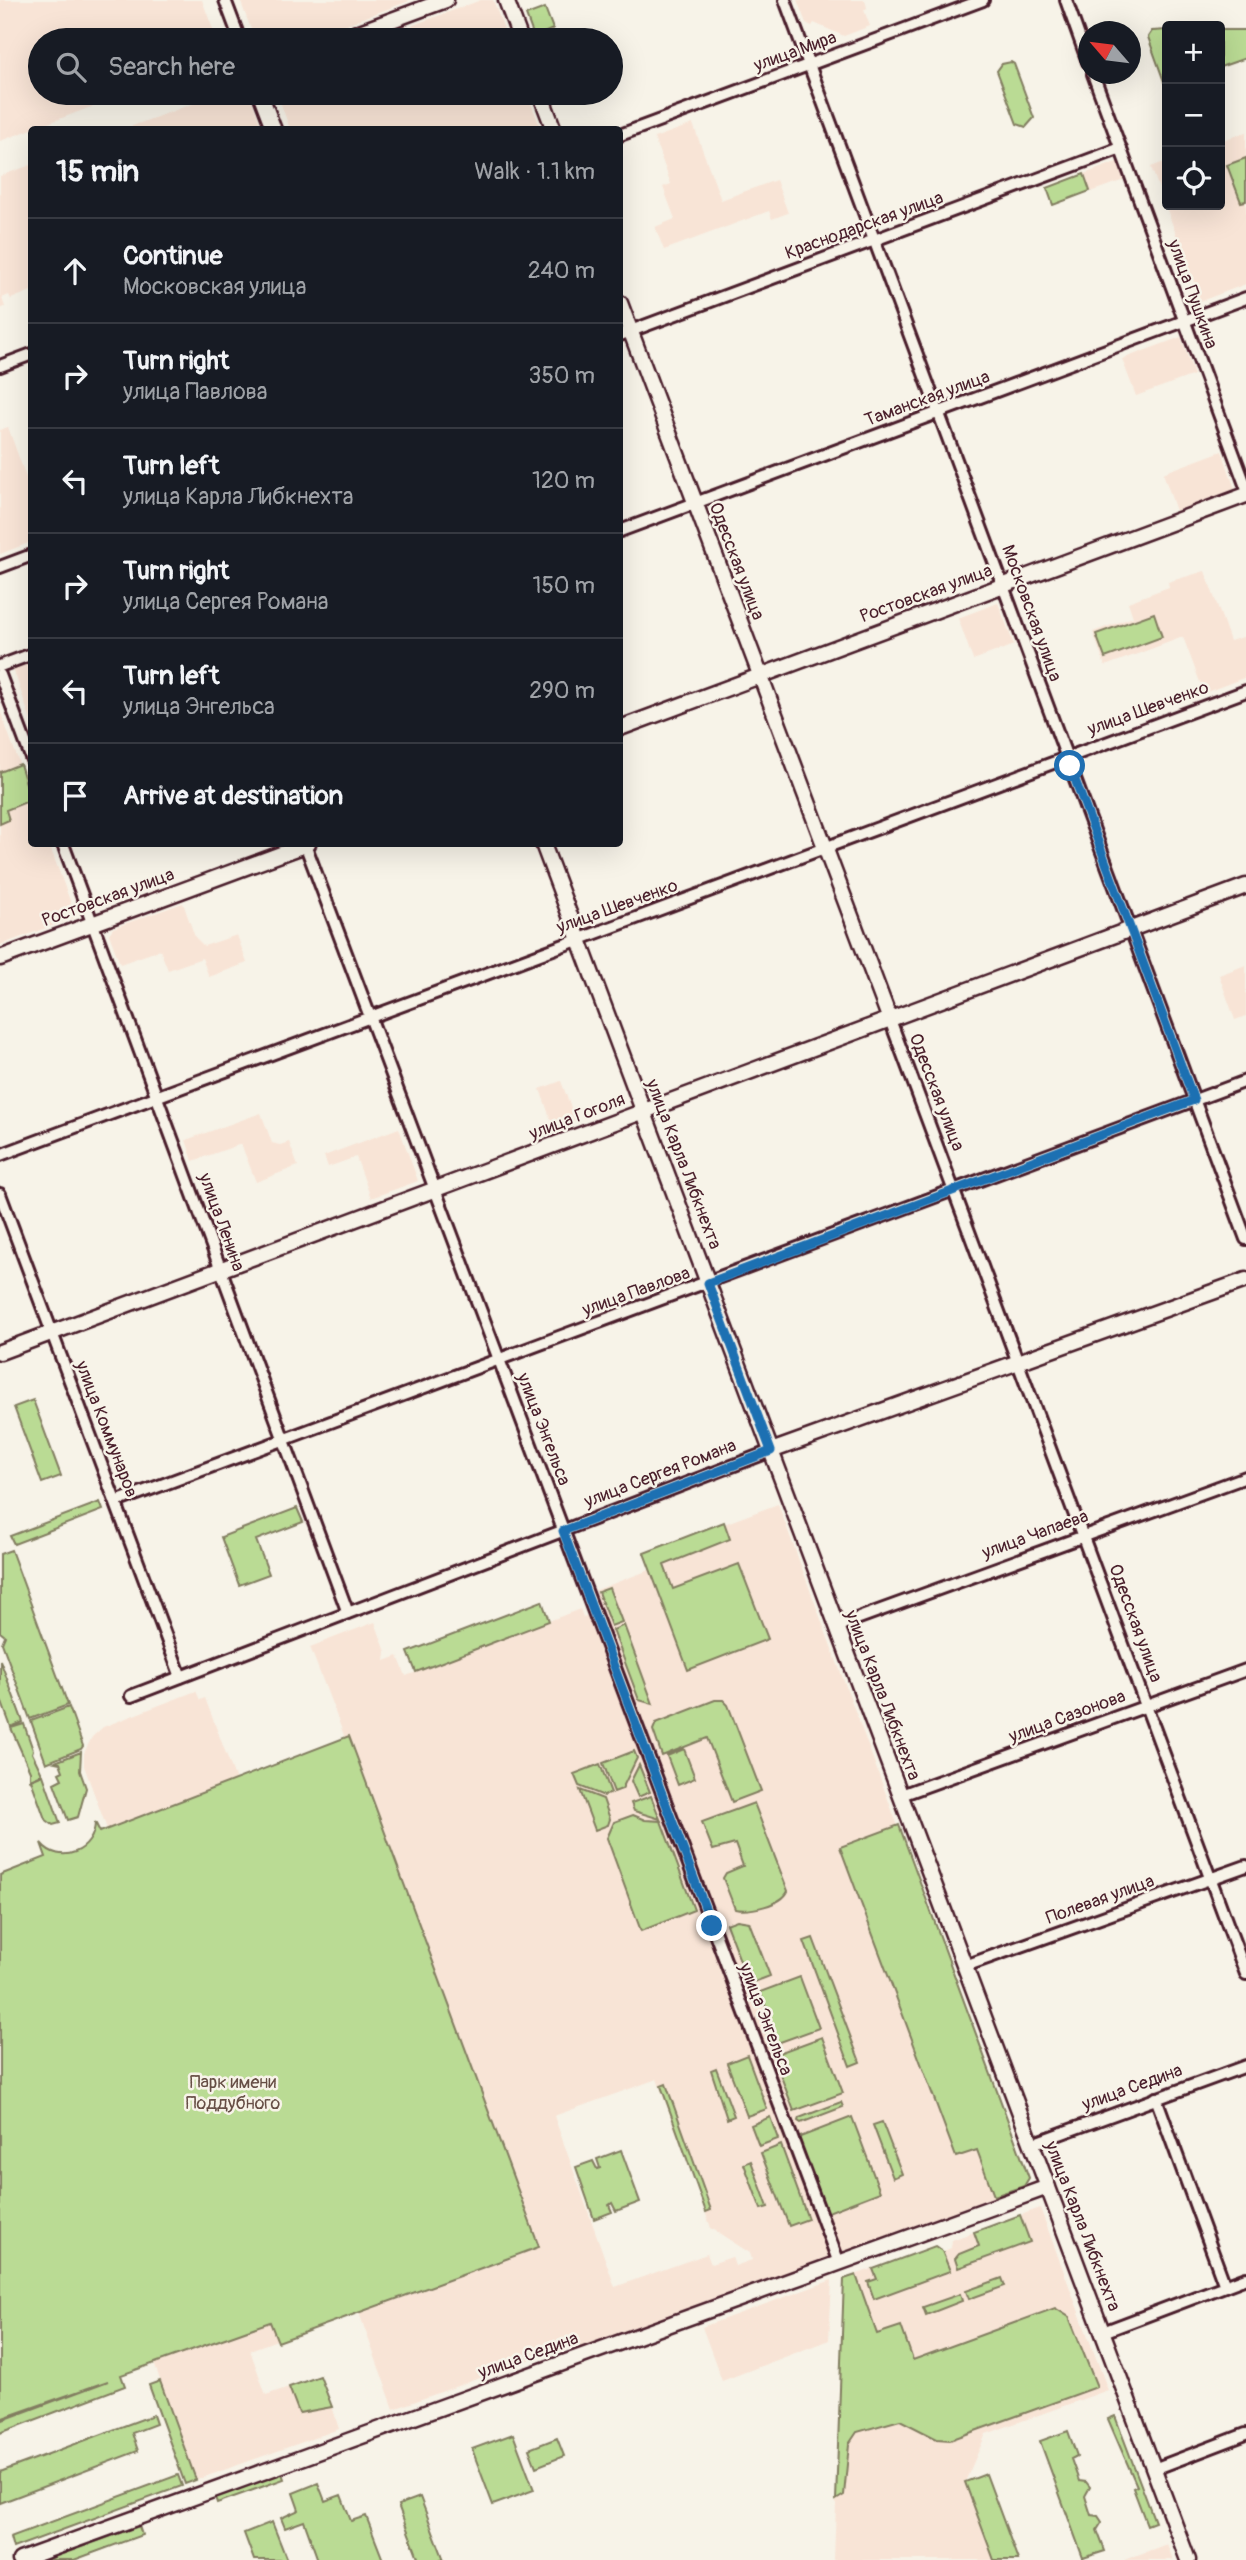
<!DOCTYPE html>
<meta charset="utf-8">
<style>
:root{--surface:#171b24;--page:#20242c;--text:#f1f3f6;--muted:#9ea1a6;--line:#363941}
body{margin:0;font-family:Pangolin,sans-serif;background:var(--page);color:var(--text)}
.controls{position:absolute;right:21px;top:21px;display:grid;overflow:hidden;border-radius:7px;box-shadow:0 7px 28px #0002}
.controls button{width:63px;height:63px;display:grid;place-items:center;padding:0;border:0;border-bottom:2px solid var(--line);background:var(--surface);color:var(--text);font:35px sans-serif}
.compass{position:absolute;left:1078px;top:21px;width:63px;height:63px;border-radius:50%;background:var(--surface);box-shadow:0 7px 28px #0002;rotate:298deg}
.stop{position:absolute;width:21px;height:21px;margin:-16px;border:5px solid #1f6fb2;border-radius:50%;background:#fff}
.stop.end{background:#1f6fb2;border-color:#fff;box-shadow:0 2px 7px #0008}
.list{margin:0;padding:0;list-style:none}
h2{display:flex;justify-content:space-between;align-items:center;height:91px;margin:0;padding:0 28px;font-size:30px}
h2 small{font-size:23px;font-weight:400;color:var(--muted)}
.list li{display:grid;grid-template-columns:46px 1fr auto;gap:21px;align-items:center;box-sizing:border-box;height:105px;padding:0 28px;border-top:2px solid var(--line)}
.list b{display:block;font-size:26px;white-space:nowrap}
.list p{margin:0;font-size:23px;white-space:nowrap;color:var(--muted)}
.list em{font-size:23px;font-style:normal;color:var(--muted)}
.icon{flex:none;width:38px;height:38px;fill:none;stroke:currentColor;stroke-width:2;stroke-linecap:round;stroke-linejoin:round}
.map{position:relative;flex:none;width:1246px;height:2560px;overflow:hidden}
.search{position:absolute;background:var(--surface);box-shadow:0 7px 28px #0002;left:28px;top:28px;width:595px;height:77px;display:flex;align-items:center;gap:18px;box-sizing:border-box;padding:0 24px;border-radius:38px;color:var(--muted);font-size:26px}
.panel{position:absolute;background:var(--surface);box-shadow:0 7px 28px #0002;left:28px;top:126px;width:595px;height:721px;border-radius:7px}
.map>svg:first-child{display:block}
</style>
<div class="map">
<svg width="1246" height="2560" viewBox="0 0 1246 2560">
<rect width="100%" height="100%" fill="#f7f3e8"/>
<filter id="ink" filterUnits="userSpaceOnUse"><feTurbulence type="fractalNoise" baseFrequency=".0143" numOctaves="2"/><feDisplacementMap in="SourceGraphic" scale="14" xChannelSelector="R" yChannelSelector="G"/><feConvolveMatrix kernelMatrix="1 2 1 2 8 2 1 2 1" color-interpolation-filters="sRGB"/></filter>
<g filter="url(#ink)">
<path fill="#f8e4d6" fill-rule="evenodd" d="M0,0H202L217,40H40V93H129L0,141Z
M240,0H408L409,1L304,40H255Z
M481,0H493L508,40H373Z
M797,0H865L867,8L864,10L870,26L844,36L814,23L812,26L806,23Z
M222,93H249L262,129H124Z
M277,93H527L541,129H290Z
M693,124L721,200L776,180L788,213L772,219L769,211L664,250L655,227L675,219L663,187L671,184L654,138Z
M1246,132V284L1201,301L1151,167L1167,161V205H1220V141Z
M1117,162L1124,180L1090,192L1084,174Z
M31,165V291L11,299L9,295L2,298L5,307L0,309V176Z
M1181,337L1194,375L1136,396L1122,359Z
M8,427L31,491V542L0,554V430Z
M1222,451L1235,489L1176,511L1163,473Z
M1205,571L1230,641L1246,636V677L1204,693L1183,637L1105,666L1093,632L1133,617L1128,602L1169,587L1168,582Z
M998,603L1014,645L973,660L958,618Z
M31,661H32L31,721L13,668Z
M0,710L31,796L32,844H49L76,917L0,945Z
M183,903L195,937L204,946L237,935L247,963L209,977L202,958L168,970L160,950L120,964L109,934L113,928Z
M1246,965V1016L1235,1020L1219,975Z
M561,1081L576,1121L554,1129L540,1089Z
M261,1113L272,1143L280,1145L289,1142L298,1166L256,1182L241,1144L193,1161L186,1140Z
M399,1128L418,1181L371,1198L356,1157L328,1167L324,1156Z
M778,1504L1029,2178L1024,2186L575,2349L573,2344L394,2409L359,2313L539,2247L349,1737L345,1738L310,1647L375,1622L386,1652L385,1661L398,1656L406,1676L580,1609L583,1617L598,1612L591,1592L729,1540L724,1524ZM657,2079L711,2228L750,2253L752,2260L735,2266L732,2257L711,2264L707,2254L615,2287L554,2116Z
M196,1691L200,1700L205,1698L236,1780L107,1829L84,1766V1753L92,1737L103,1727Z
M1040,2208L1108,2390L986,2434L965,2482L994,2560H834L844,2279L935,2246L944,2251L951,2248L952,2240Z
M832,2280L829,2340L722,2381L702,2327Z
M270,2322L277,2340L250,2350L266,2395L289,2387L299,2413L332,2407L339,2429L196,2480L154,2363Z
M1167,2544L1173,2560H1124Z"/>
<path fill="#badb94" stroke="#827d60" stroke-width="2" d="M545,8L553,29L534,37L526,15Z
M1167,30V87H1166L1148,37L1152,31Z
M1220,30H1246V58L1220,67Z
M1011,62L1014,64L1034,118L1026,127L1017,124L997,71L1002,64Z
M1246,158V201L1241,202L1227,165Z
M1084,174L1090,191L1053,205L1047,188Z
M1154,613L1162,637L1105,658L1096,634Z
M20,764L31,800L6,810L9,820L0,824V772Z
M33,1400L61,1476L42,1483L14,1407Z
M100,1502L103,1510L14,1544L10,1536Z
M297,1508L303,1522L256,1540L269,1574L239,1585L221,1537Z
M724,1522L730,1539L664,1565L673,1589L739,1564L768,1639L688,1670L644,1553Z
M11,1550L68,1705L30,1719L2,1643L5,1636L0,1632V1554Z
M609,1588L622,1622L611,1626L598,1592Z
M542,1601L549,1621L416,1672L408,1652Z
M624,1625L653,1704L639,1700L613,1630Z
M0,1660L23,1722L11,1727L0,1697Z
M715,1700H723L728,1705L761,1791L732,1802L707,1738L662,1756L653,1730L656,1723Z
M69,1707L83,1746L81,1749L46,1763L31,1721Z
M24,1724L33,1750L32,1753L42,1774L30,1779V1771L11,1728Z
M349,1736L539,2247L278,2342L270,2322L121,2375L125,2386L0,2433V2421L108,2381L0,2419V1875L46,1857L41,1843C60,1866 95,1851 95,1822L100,1832Z
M684,1749L695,1778L678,1785L667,1756Z
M634,1751L637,1758L622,1789L614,1792L603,1763Z
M81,1752L80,1771L86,1788L78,1817L68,1820L54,1783L62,1779L59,1773L63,1771L60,1763L55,1762Z
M600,1764L611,1793L604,1796L579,1786L574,1774Z
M639,1765L650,1792L638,1797L631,1781Z
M43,1775L60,1823L53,1825L45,1819L31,1780Z
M580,1790L603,1799L610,1819L608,1825L595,1830Z
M651,1796L660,1819L634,1811L631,1803Z
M754,1803L788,1891C782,1905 749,1912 735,1909L723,1878L726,1873L743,1866L735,1844L713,1850L702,1822Z
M633,1815L645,1820L661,1821L694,1910L641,1931L607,1838L614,1822Z
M899,1825L1029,2178L1024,2186L994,2196L977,2150L956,2157L840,1847Z
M737,1920L749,1922L770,1976L749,1984L726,1924Z
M813,1938L860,2062L850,2066L804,1941Z
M800,1977L819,2028L772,2045L760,2015L768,2012L760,1992Z
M822,2037L843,2093L794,2111L773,2055Z
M747,2055L767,2109L747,2116L727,2063Z
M716,2068L734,2116L727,2119L711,2070Z
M666,2084L711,2210L706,2212L661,2086Z
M841,2102L843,2107L801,2123L798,2121L799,2118Z
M770,2117L778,2139L759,2146L751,2125Z
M852,2117L880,2192L823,2214L795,2139Z
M882,2122L902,2174L893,2178L873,2125Z
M781,2145L808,2219L789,2226L761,2153Z
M621,2150L640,2202L616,2211L612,2203L609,2205L612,2212L594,2219L576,2167L593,2161L597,2169L600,2168L597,2159Z
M751,2161L768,2207L761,2209L744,2164Z
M1020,2215L1030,2242L958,2268L955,2259L959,2254L979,2246L974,2232Z
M935,2246L942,2251L950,2271L874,2299L868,2282L877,2279L873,2269Z
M856,2275L877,2334L901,2326L913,2360L1055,2308L1069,2317L1097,2387L950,2440L937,2439L900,2420L857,2432L849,2444L844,2495L836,2500L844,2279Z
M1002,2278L1005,2286L969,2299L966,2291Z
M960,2294L962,2301L926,2315L923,2307Z
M320,2376L332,2407L299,2413L289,2387Z
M160,2381L196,2480L185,2484L149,2385Z
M153,2415L156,2424L132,2433L138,2451L0,2503V2472Z
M1115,2416L1155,2522L1147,2525L1133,2488L1137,2486L1108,2419Z
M1068,2431L1077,2456L1071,2459L1079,2481L1086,2482L1090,2487L1085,2496L1091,2515L1098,2516L1102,2522L1097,2530L1105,2551L1083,2558L1040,2441Z
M513,2434L534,2490L493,2505L472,2449Z
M557,2438L564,2456L536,2467L529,2449Z
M282,2473L284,2479L217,2503L215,2497Z
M986,2474L1018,2560H994L965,2482Z
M178,2475L182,2486L13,2548L10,2537Z
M318,2483L325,2501L341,2495L351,2521L366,2516L383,2560H318L304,2521L285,2528L281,2518L299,2510L293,2493Z
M420,2497L444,2560H419L398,2505Z
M272,2522L287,2560H254L244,2533Z
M139,2526L142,2535L74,2560H46Z"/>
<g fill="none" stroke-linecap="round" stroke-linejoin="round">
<defs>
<path id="minor" d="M225,0L240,40
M785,0L1246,1239
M1066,0L1088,62
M1093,74L1246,487
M620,135L983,0
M620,335L1121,148
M0,366L32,354
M620,531L1246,298
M0,567L32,555
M0,666L32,654
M0,675L32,760
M63,844L348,1613
M305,844L839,2263
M889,1017L1246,1974
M0,1155L1246,691
M0,1194L181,1677
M116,1502L1246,1081
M837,1626L1246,1477
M131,1696L771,1451
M901,1795L1246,1670
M965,1966L1246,1866
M1156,2098L1225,2286
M1032,2144L1246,2066
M1103,2332L1246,2278
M1154,2469L1246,2434"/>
<path id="tertiary" d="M506,0L521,40
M338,40L446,0
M260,93L274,130
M540,93L554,130
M620,303L889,1017
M620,728L1246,495
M543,844L1188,2560
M0,958L308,844
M0,1352L1246,886
M771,1451L1246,1280
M20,2560L1048,2187"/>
</defs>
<use href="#minor" stroke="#4a1f2b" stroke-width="16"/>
<use href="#tertiary" stroke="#4a1f2b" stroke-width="19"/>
<use href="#minor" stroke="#f7f3e8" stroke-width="10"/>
<use href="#tertiary" stroke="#f7f3e8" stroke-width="14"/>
</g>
</g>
<g fill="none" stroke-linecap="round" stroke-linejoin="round" filter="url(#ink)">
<path stroke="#1f6fb2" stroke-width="9" d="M712,1926L563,1531L771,1451L708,1283L1194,1100L1070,766"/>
</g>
<g text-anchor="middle" stroke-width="5" stroke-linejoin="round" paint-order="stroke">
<g font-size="18" fill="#4a1f2b" stroke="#f7f3e8">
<text transform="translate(795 51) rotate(-20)" y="6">улица Мира</text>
<text transform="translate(864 225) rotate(-20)" y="6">Краснодарская улица</text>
<text transform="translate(1193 294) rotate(70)" y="6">улица Пушкина</text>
<text transform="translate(927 398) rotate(-20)" y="6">Таманская улица</text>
<text transform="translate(737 561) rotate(69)" y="6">Одесская улица</text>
<text transform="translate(926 593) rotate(-20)" y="6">Ростовская улица</text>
<text transform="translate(1032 613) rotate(70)" y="6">Московская улица</text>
<text transform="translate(1148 708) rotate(-20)" y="6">улица Шевченко</text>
<text transform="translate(108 897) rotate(-20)" y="6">Ростовская улица</text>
<text transform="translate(617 906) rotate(-20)" y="6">улица Шевченко</text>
<text transform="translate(937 1092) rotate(69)" y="6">Одесская улица</text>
<text transform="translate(577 1116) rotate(-21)" y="6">улица Гоголя</text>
<text transform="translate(684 1164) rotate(69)" y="6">улица Карла Либкнехта</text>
<text transform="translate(222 1222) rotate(70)" y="6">улица Ленина</text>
<text transform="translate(636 1291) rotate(-20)" y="6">улица Павлова</text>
<text transform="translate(107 1429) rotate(69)" y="6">улица Коммунаров</text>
<text transform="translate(544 1429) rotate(69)" y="6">улица Энгельса</text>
<text transform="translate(660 1473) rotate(-21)" y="6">улица Сергея Романа</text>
<text transform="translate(1035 1534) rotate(-20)" y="6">улица Чапаева</text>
<text transform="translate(1136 1623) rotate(70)" y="6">Одесская улица</text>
<text transform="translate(883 1695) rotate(69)" y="6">улица Карла Либкнехта</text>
<text transform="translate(1067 1716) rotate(-20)" y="6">улица Сазонова</text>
<text transform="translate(1100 1899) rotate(-20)" y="6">Полевая улица</text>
<text transform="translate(766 2019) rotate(69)" y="6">улица Энгельса</text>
<text transform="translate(1132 2087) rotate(-20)" y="6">улица Седина</text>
<text transform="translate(1083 2226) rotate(69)" y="6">улица Карла Либкнехта</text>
<text transform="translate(528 2355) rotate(-20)" y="6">улица Седина</text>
</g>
<g font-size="18" fill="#664e45" stroke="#f7f3e8">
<text x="233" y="2088">Парк имени<tspan x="233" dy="21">Поддубного</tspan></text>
</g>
</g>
</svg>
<div class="controls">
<button>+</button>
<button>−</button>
<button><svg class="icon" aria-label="locate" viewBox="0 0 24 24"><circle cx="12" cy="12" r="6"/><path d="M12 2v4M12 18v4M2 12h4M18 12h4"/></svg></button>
</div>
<svg class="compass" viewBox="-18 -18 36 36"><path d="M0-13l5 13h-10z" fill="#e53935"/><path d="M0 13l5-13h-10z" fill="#9ea1a6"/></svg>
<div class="stop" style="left:1070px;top:766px"></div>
<div class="stop end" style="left:712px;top:1926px"></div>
<div class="search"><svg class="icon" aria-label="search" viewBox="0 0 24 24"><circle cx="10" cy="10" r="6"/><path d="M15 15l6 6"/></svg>Search here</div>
<section class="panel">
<h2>15 min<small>Walk · 1.1 km</small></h2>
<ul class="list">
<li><svg class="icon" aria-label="ahead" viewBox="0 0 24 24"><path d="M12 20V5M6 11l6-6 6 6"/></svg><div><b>Continue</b><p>Московская улица</p></div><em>240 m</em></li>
<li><svg class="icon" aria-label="right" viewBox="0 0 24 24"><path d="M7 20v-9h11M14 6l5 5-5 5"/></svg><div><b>Turn right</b><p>улица Павлова</p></div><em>350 m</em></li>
<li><svg class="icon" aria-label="left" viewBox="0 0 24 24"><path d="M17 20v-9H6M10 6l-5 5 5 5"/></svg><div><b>Turn left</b><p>улица Карла Либкнехта</p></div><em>120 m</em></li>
<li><svg class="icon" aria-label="right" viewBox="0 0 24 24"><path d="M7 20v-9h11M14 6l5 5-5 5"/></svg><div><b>Turn right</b><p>улица Сергея Романа</p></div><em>150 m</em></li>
<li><svg class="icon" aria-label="left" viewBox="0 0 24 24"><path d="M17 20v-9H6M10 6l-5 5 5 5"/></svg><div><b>Turn left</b><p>улица Энгельса</p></div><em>290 m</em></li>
<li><svg class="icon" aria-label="arrive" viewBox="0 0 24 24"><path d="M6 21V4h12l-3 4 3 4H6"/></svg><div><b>Arrive at destination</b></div></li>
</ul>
</section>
</div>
